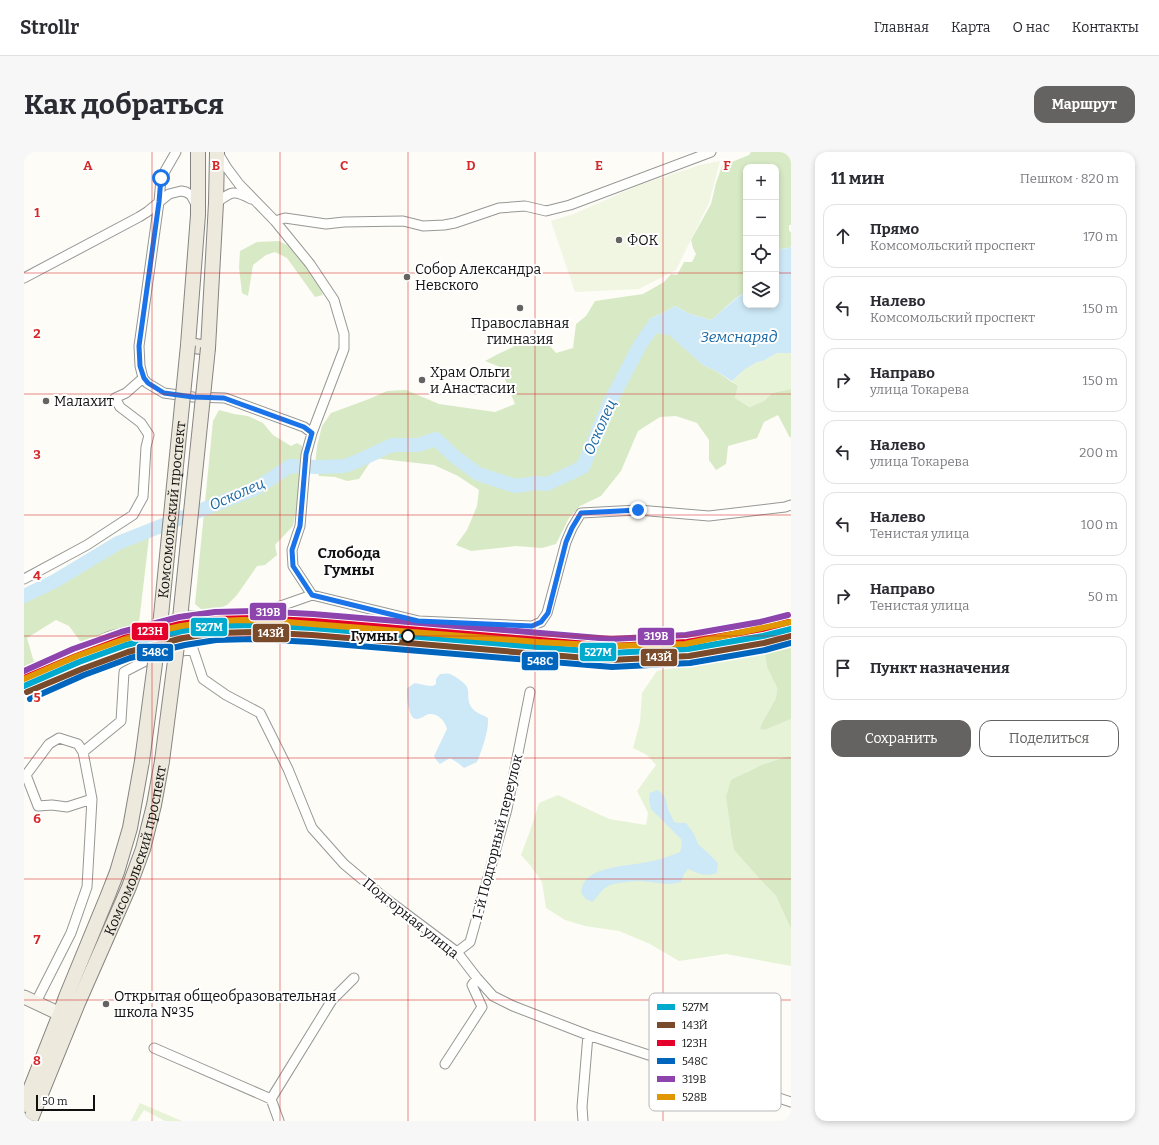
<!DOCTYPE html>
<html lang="ru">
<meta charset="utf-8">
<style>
:root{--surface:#fff;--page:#f7f7f7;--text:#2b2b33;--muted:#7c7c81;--line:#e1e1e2;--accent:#646362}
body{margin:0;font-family:Bitter,serif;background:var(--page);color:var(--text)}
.controls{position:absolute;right:12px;top:12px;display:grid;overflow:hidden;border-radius:8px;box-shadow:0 2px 6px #0003}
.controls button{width:36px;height:36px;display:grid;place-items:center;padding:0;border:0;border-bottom:1px solid var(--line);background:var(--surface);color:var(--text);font:20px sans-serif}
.scale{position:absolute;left:12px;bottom:10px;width:59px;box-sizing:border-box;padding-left:4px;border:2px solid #111;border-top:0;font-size:11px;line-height:14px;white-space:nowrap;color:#111;-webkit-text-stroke:3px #fff;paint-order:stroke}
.stop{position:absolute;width:12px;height:12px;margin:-9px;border:3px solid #1a73e8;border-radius:50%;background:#fff}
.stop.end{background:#1a73e8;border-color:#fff;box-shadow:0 1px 4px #0008}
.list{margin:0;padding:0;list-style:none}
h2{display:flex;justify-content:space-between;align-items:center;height:52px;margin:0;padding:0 16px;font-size:17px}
h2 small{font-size:13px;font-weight:400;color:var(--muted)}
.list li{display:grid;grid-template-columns:26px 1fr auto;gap:12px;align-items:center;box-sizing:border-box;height:64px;margin:0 8px 8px;padding:0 8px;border:1px solid var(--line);border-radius:12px}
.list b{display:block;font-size:15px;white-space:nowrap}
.list p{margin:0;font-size:13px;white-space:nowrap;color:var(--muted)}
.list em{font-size:13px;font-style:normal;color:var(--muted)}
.actions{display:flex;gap:8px;padding:12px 16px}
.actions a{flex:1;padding:9px 0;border:1px solid var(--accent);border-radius:12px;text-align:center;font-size:14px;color:var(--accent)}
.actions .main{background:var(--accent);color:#fff}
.icon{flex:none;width:22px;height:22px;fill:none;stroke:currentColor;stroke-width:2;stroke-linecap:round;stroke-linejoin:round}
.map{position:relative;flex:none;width:767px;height:969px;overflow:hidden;border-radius:12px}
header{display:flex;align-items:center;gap:24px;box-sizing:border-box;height:56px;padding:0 20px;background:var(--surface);border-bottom:1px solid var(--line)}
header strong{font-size:19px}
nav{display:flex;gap:22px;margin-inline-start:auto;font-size:14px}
.intro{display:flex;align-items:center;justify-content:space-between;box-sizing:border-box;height:96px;padding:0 24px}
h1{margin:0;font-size:28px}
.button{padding:10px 18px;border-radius:12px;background:var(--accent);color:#fff;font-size:14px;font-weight:700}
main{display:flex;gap:24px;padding:0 24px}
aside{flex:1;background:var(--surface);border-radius:12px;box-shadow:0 2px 6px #0003}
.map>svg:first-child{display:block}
</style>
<header>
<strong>Strollr</strong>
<nav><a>Главная</a><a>Карта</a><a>О нас</a><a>Контакты</a></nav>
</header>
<div class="intro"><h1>Как добраться</h1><a class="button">Маршрут</a></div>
<main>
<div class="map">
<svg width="767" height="969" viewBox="0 0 767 969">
<rect width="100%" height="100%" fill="#fdfcf7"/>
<path fill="#e7f3d7" d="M753,201H767V237L748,241L740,249L727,255L711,246L714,234L708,229L720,218L733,210L739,209Z
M747,499L741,504L743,515L753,536L752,546L738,571L741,578L767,567V605L764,604L737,613L722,620L705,665L707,683L710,698L733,724L752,744L767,777V814L702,802L655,809L626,792L595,779L561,774L541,768L522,756L518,730L506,713L497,703L506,679L515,651L534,643L585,667L622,673L624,661L613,639L632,613L623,603L609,596L616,570L618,541L633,519L652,515Z
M116,951L158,969H141L120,958L113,969H107Z"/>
<path fill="#d8eac5" d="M727,0H767V73H765V78L767,81V94L765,96L756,97L752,103V15H722V140C708,147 699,159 687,168L666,162L651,154L639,161L625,167L627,175L636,182H645L679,213L692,219L714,234L711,246L726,255L740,249L748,241L767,237V284L766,286L754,263L740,270L733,286L704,294L702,312L692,318L685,308V288L673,271L652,264L636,265L614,279L597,319L577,344L556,354L545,366L532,392L518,396L492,394L447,399L432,393L443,378L453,354L455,338L434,324L410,313L349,306L335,327L323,329L311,325L295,324L291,313L293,294L298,274L307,261L345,247L363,239L382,238L415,252L471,260L491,252L476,215L461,209L474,202L489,195L496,183L520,187L532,201L549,196L552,172L562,164L571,149L619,142L640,130L647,122L653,123L660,110H668L672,102L669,96L667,88L687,52L692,31L698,14L725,3Z
M255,89C260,92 266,94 270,97C282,108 293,128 299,143L291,145L263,106L251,100L242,103L229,113L224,144L218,141L215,116L216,99L233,90Z
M195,258L210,262L224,264L239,271L249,283L267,294L273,291L278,294V304L275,344L269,374L251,393L253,403L241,413L233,414L213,443L203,453L188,459H179L171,452L189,269Z
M126,377L114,479L61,491L56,489L45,474L32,468L3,486L10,510L9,519L0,523V438L33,424L96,384Z
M767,492V567L741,578L736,577L738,571L752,546L753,536L743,515L741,503L747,499Z
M764,604L767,605V777L752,744L733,724L710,698L707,683L705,665L702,645L707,628L737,613Z"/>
<path fill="#f0f6e1" d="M696,9L685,51L652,118L615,137L551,140L527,69L550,62L613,34L676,13Z"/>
<path fill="#cde8f7" d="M767,94V201H753L739,209L733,210L720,218L708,229L692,219L679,213L645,183L636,182L627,175L625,167L639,161L651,154L666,162L687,168C699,159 708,148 722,140V153H752V103L756,97L765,96Z
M416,522C419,522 423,521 426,522C431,524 440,530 443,535C446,543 442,548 448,556C453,562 458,562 464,566C465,579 458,598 453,610L440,616L434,611L426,606L416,612L413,609L410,604L423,577C421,569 414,561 405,562C401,563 397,567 393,567C383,567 383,542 383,536L391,531C397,532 403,534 409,534L412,532V527Z
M633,638C642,642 642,649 644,657C646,661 648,666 650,670L656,671H662L670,682L674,692L684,701L694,711L693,721C681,725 676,722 664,717L660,722L657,730C644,734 631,730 617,729C610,729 592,731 586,733C578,736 574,745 568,750L562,747L557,741C559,714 598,715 618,711C631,709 644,705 656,700L658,694L657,687L627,657L625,648L626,641Z"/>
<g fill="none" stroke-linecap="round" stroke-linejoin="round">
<path stroke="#cde8f7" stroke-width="14" d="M0,444L31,429L94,391L233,336L266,314L295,315L321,314L336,308L368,293H394L412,287L430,304L454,322L491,334L512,331L523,332L559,315L586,250L616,193L630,173L636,172L644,174"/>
<defs>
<path id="street" d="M152,0L137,26L135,50L115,194L116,214L119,226L123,231L140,241L169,245L201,246L280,275L288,281
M194,1L203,16L215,32L251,69L286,112L310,148L320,182V197L288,281L282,303L276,374L268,398L269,414L288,443L395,469L508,474L517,470L523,461L542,390L548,376L557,361L614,358L685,364L761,355L767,353
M192,51C207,40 209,37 227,47
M251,69L261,66L302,72L320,70L379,69L399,74L420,73L431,71L475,56L501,54L522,59L546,53L687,0
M0,126L115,65L123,60L145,42L157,39L162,40L167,43L173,54
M0,427L63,393L109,363L119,345L122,295L125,283L117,271L96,255L91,246L102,241L119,226
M0,520L86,484L164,464L231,463L288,443
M59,600L54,592L35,586L25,592L2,623L14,654L28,653L43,655L68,647
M433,800L446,790L483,657L506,540
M12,850L47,781L63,735L68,647L59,600L97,569L100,520L131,504L169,497L179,527L202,543L236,561L264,617L288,676L320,712L357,743L433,800L453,826L469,844L489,854L564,883L767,950
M130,896L247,947
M421,912L458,855L448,833L453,826
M255,969L247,947L308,848L330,826
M559,969L558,955L564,883"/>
<path id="secondary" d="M0,845L36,862"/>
<g id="primary">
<path d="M174,0V63L164,193L184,196L192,51L193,0"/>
<path d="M0,953L36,862L42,845L84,743L93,720L106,676L118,609"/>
<path id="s1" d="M6,969L54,851L105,735L119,697L130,653L138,609"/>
</g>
</defs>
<use href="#street" stroke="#979795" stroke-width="11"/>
<use href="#secondary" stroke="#8e8d8b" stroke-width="15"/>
<use href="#primary" stroke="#858482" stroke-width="16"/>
<use href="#street" stroke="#fffffe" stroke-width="9"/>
<use href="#secondary" stroke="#f6f4eb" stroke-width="13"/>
<use href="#primary" stroke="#ede9dc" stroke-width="14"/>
<defs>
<g id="primary-bridge">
<path id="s2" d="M118,609L136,474L164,193"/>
<path d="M138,609L154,486L184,196"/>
</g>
</defs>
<use href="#primary-bridge" stroke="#858482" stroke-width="16" stroke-linecap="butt"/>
<use href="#primary-bridge" stroke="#ede9dc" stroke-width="14"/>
<defs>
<path id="rail-1" d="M0,534L55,510L102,493L158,479L191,474L229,473L288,476L587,501L664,497L739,484L767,477"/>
<path id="rail-2" d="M3,540L58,517L104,500L159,486L192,481L229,480L288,483L587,508L665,504L740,491L767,484"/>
<path id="rail-3" d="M0,526L52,504L100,486L156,472L191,467L229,466L289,469L587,494L663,490L738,477L765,470"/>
<path id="rail-4" d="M6,547L60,523L106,506L161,493L192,488L229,487L287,490L588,515L666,511L741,498L767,491"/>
<path id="rail-5" d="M0,519L49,497L97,480L155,465L191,460L230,459L289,462L587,487L662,483L736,470L764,463"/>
<path id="rail-6" d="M0,527L53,504L104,486L157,474L193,469L219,468L263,470L514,490L587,494L661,492L767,470"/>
</defs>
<use href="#rail-1" stroke="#fff" stroke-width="9"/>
<use href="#rail-2" stroke="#fff" stroke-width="9"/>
<use href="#rail-3" stroke="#fff" stroke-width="9"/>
<use href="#rail-4" stroke="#fff" stroke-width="9"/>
<use href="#rail-5" stroke="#fff" stroke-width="9"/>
<use href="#rail-6" stroke="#fff" stroke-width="9"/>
<use href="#rail-1" stroke="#00a9ce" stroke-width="6"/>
<use href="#rail-2" stroke="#7a4b2a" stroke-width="6"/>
<use href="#rail-3" stroke="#e4002b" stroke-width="6"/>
<use href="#rail-4" stroke="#0065bd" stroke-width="6"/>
<use href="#rail-5" stroke="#8e44ad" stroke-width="6"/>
<use href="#rail-6" stroke="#e09702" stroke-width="6"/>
</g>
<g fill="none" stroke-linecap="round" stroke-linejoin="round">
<path stroke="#1a73e8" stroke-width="5" d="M137,26L135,50L115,194L116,214L120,226L124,231L140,241L169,245L200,246L280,275L288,281L282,302L276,374L268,398L269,414L288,443L394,469L508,474L517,470L524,461L542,390L548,376L557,361L614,358"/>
</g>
<path fill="none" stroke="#d62828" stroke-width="1" stroke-opacity="0.55" d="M128,0V969M256,0V969M384,0V969M511,0V969M639,0V969M0,121H722M752,121H767M0,242H767M0,363H767M0,484H767M0,606H767M0,727H767M0,848H767"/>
<g fill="#646362" stroke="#fff" stroke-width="1.5">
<circle cx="595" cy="88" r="4"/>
<circle cx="383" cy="125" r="4"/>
<circle cx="496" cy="156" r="4"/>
<circle cx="398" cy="228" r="4"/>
<circle cx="22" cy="249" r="4"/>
<circle cx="82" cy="852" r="4"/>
</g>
<circle fill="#fff" stroke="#111" stroke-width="2" cx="384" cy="484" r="6"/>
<g text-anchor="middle" stroke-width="4" stroke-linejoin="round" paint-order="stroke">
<g font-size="14" fill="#111" stroke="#fff" text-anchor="start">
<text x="603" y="93">ФОК</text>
<text x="391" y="122">Собор Александра<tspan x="391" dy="16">Невского</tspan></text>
<text x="496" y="176" text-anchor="middle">Православная<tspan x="496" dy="16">гимназия</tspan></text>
<text x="406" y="225">Храм Ольги<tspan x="406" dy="16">и Анастасии</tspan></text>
<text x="30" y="254">Малахит</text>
<text x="90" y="849">Открытая общеобразовательная<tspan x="90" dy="16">школа №35</tspan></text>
</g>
<g font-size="14" fill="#111" stroke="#fff">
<text dy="5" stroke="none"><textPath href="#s2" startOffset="253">Комсомольский проспект</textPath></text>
<text transform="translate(473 685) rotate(-76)" y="5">1-й Подгорный переулок</text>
<text dy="5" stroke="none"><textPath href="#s1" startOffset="291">Комсомольский проспект</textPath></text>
<text transform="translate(387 766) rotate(39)" y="5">Подгорная улица</text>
</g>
<g font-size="14" font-weight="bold" fill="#111" stroke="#fff" text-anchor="end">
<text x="374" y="489">Гумны</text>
</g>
<g font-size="15" font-style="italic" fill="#1768a6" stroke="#fff">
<text x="715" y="190">Земснаряд</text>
<text transform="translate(576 275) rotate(-66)" y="5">Осколец</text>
<text transform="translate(213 342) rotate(-24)" y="5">Осколец</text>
</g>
<g font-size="15" font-weight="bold" fill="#111" stroke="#fff">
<text x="325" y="406">Слобода<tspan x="325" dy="17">Гумны</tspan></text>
</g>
</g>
<rect x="625" y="841" width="132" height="118" rx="6" fill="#fff" stroke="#b8b8b8" stroke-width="1"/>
<rect x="633" y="852" width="18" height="6" fill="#00a9ce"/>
<rect x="633" y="870" width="18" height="6" fill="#7a4b2a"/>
<rect x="633" y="888" width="18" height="6" fill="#e4002b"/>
<rect x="633" y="906" width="18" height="6" fill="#0065bd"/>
<rect x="633" y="924" width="18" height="6" fill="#8e44ad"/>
<rect x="633" y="942" width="18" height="6" fill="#e09702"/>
<g font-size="11" fill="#111">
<text x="658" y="859">527М</text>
<text x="658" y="877">143Й</text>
<text x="658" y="895">123Н</text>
<text x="658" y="913">548С</text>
<text x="658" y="931">319В</text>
<text x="658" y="949">528В</text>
</g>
<g font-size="13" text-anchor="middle" font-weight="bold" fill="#d62828" stroke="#fff" stroke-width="4" stroke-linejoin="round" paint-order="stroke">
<text x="64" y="18">A</text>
<text x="192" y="18">B</text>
<text x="320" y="18">C</text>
<text x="447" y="18">D</text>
<text x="575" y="18">E</text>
<text x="703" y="18">F</text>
<text x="13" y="65">1</text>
<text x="13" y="186">2</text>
<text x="13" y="307">3</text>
<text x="13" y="428">4</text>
<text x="13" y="550">5</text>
<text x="13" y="671">6</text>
<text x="13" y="792">7</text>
<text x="13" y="913">8</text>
</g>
<g stroke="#fff" stroke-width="1.5">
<rect x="225" y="450" width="38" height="19" rx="4" fill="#8e44ad"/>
<rect x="166" y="465" width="38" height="20" rx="4" fill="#00a9ce"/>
<rect x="107" y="470" width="38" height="19" rx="4" fill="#e4002b"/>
<rect x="228" y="471" width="38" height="20" rx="4" fill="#7a4b2a"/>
<rect x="613" y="475" width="38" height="19" rx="4" fill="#8e44ad"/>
<rect x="555" y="490" width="38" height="20" rx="4" fill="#00a9ce"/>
<rect x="112" y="491" width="38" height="19" rx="4" fill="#0065bd"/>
<rect x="616" y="496" width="38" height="19" rx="4" fill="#7a4b2a"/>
<rect x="497" y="499" width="38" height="20" rx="4" fill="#0065bd"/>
</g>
<g font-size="11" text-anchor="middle" font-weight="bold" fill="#fff">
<text x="244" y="464">319В</text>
<text x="185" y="479">527М</text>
<text x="126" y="483">123Н</text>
<text x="247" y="485">143Й</text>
<text x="632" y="488">319В</text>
<text x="574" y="504">527М</text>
<text x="131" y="504">548С</text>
<text x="635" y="509">143Й</text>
<text x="516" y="513">548С</text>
</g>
</svg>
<div class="controls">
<button>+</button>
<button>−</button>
<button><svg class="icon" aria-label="locate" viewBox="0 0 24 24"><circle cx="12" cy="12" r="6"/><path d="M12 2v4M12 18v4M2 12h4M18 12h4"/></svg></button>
<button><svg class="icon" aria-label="layers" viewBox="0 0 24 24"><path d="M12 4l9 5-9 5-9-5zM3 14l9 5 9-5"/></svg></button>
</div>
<div class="scale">50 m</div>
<div class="stop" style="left:137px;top:26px"></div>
<div class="stop end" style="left:614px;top:358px"></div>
</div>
<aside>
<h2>11 мин<small>Пешком · 820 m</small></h2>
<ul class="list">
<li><svg class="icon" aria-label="ahead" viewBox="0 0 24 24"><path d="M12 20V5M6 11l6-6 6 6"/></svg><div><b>Прямо</b><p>Комсомольский проспект</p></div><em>170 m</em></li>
<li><svg class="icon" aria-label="left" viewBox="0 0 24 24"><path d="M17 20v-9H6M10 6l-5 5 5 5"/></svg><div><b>Налево</b><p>Комсомольский проспект</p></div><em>150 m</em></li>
<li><svg class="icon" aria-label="right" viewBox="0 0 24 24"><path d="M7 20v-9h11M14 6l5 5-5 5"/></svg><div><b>Направо</b><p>улица Токарева</p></div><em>150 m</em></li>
<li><svg class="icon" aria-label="left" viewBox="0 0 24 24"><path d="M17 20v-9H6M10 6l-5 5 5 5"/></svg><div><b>Налево</b><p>улица Токарева</p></div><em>200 m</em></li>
<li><svg class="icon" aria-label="left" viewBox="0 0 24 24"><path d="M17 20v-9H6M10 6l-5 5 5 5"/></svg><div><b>Налево</b><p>Тенистая улица</p></div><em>100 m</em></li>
<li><svg class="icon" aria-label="right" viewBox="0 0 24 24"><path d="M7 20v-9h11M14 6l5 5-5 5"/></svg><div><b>Направо</b><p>Тенистая улица</p></div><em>50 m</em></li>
<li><svg class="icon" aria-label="arrive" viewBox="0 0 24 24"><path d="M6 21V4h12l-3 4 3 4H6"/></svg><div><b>Пункт назначения</b></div></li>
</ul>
<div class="actions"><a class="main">Сохранить</a><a>Поделиться</a></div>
</aside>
</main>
